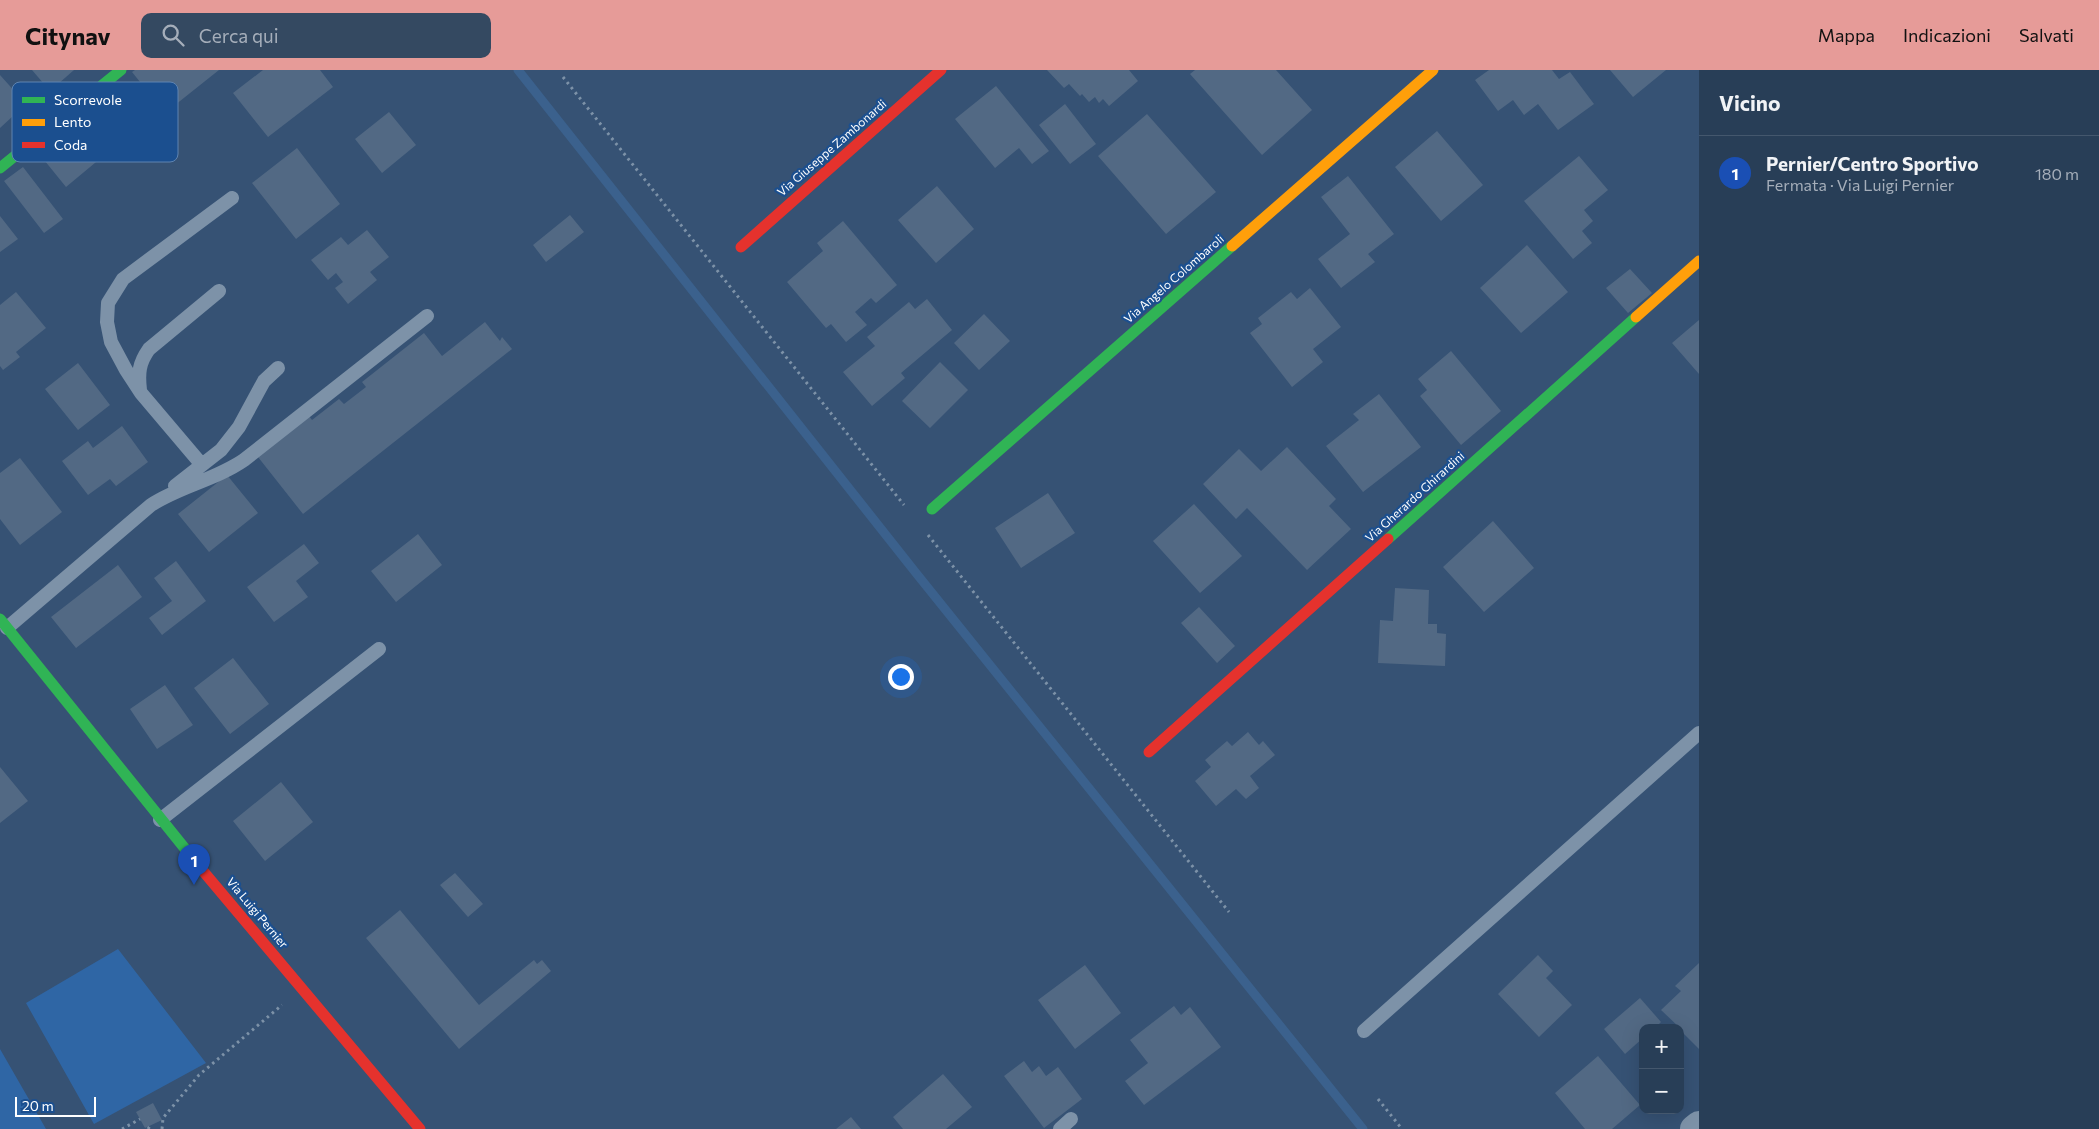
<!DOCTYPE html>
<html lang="it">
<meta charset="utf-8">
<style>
:root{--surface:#283e57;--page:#344961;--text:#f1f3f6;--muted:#a5aeba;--line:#44576d;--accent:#e69b98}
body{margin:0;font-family:Commissioner,sans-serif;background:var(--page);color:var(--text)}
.controls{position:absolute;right:15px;bottom:15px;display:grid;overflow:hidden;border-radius:10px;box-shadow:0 5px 20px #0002}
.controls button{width:45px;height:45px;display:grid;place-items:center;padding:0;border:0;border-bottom:1px solid var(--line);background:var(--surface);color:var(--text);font:25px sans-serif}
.scale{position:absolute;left:15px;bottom:12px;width:81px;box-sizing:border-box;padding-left:5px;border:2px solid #fff;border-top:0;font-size:14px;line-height:18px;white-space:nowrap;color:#fff;-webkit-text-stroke:4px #1b4f8f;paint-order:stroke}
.you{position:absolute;left:900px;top:606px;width:18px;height:18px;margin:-12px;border:4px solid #fff;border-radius:50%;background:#1a73e8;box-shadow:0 0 0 8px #1a73e833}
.badge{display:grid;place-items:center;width:32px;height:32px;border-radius:50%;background:var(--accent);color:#fff;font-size:16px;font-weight:700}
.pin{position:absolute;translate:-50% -41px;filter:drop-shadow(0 1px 2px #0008)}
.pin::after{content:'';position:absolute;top:26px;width:18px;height:15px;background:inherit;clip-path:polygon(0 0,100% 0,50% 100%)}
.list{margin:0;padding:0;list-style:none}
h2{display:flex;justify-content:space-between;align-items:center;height:65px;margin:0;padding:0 20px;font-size:21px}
h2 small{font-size:16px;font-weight:400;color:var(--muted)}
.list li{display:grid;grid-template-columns:32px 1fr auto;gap:15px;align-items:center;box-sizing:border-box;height:75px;padding:0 20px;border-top:1px solid var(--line)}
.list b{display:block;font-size:19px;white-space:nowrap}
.list p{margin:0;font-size:16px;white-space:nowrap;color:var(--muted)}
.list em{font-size:16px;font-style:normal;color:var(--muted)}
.icon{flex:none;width:28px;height:28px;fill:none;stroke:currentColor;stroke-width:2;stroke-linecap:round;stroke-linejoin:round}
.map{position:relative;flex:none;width:1699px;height:1059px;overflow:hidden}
header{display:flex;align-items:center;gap:30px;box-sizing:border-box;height:70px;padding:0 25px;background:var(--accent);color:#111}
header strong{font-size:24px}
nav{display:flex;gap:28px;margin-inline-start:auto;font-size:18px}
.search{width:350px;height:45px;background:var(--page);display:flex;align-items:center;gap:12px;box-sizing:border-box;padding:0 18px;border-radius:10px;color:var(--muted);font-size:19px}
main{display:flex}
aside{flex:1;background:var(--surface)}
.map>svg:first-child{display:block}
</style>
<header>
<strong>Citynav</strong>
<div class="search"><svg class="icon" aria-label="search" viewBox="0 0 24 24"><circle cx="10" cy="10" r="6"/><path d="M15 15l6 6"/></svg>Cerca qui</div>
<nav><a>Mappa</a><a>Indicazioni</a><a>Salvati</a></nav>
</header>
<main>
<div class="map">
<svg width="1699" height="1059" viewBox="0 0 1699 1059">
<rect width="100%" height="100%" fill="#365274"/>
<path fill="#2f66a5" d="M118,879L206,993L94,1054L26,933Z
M0,979L46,1059H0Z"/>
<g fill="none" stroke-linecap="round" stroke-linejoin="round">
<path stroke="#3b618d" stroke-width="9" d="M518,0L916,503L1363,1059"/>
</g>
<path fill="#526984" d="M32,0H74L50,21Z
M135,0H219L165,43L132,2Z
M263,0H320L333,17L268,67L233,23Z
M1047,0H1129L1138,11L1109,36L1103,29L1099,33L1095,27L1089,32L1082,24L1080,26L1069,14L1064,18Z
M1195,0H1276L1312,40L1262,85L1190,4Z
M1489,0H1552L1559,9L1570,2L1594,34L1558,60L1538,34L1524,45L1513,30L1498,41L1475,10Z
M1610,0H1666L1633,27Z
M0,5L26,34L0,58Z
M996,16L1049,81L1032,94L1019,78L995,98L955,49Z
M101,27L131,63L66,117L36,80Z
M1065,34L1096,74L1070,94L1039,55Z
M389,42L416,75L382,103L355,69Z
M1147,44L1216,122L1166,164L1098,86Z
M1437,61L1483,115L1441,151L1395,97Z
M297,78L340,134L296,169L252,113Z
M1579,86L1608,120L1584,140L1593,151L1582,161L1592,173L1573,189L1524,131Z
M23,97L63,149L44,163L4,111Z
M1348,106L1394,164L1368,184L1375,192L1341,218L1318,189L1350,164L1321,127Z
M937,116L974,159L936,193L898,150Z
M570,145L584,162L546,192L533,175Z
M0,146L18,169L0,182Z
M843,151L897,215L876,233L871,228L855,242L867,255L846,272L831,254L826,258L787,212L823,181L817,173Z
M367,160L389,187L370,202L377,210L348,234L335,218L343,212L336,203L328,210L311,190L341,167L348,175Z
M1527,175L1568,222L1521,263L1480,218Z
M1630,199L1652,223L1628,243L1606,218Z
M1310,218L1341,257L1313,279L1323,292L1292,317L1250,263L1262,254L1258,248L1291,222L1297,229Z
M16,222L46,258L16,282L20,287L3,300L0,296V235Z
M927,229L952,260L901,303L905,308L872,336L843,302L875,276L867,267L909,232L915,239Z
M984,244L1010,271L979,300L954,273Z
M1699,250V304L1672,273Z
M485,252L500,271L502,267L512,279L303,444L258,387L309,346L312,350L339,329L344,334L366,317L362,312L424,263L442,286Z
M1451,281L1501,341L1461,375L1420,326L1427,320L1418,309Z
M940,292L968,320L930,358L902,331Z
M78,293L110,335L78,360L45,319Z
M1379,324L1421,377L1363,422L1326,376L1359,350L1353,344Z
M122,356L148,392L116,416L110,409L88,425L62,391L88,371L93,378Z
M1287,377L1336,429L1329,436L1351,459L1307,500L1247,438L1236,449L1203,414L1239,379L1261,401Z
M20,388L62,442L20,475L0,449V403Z
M227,405L258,443L209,482L178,444Z
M1048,423L1075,463L1021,498L995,458Z
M1194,434L1242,486L1200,523L1153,471Z
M1493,451L1534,498L1484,542L1443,497Z
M418,464L442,495L396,532L371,501Z
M304,474L319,493L296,511L308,527L274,552L247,517Z
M176,491L206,531L162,565L149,548L172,531L154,508Z
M118,495L142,527L76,578L51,547Z
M1395,518L1429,520L1428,554H1437V563L1446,564L1445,596L1378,593L1380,550L1393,551Z
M1199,537L1235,576L1217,593L1181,553Z
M233,588L269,634L230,664L194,618Z
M165,615L193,655L157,679L130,639Z
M1248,662L1259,675L1263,671L1275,685L1250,706L1259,718L1246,729L1236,719L1216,736L1195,711L1211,697L1205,690L1227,671L1232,676Z
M0,697L28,731L0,753Z
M281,712L313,752L265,791L233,751Z
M455,803L483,834L468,847L440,815Z
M400,840L479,935L534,890L537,894L542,890L551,901L459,979L366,868Z
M1538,885L1553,901L1546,908L1572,935L1539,967L1498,924Z
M1699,893V979L1680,960V958L1661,940L1681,921L1675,916Z
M1085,895L1121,943L1075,979L1038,930Z
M1640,928L1661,952L1655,958H1643V968L1625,984L1604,959Z
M1174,936L1181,945L1190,937L1221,977L1144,1035L1125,1011L1148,993L1130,970Z
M1598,986L1640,1035L1612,1059H1585L1555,1023Z
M1024,991L1032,1002L1039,996L1046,1006L1058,997L1082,1029L1044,1058L1004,1006Z
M943,1004L972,1037L946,1059H903L893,1047Z
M153,1033L162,1050L145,1058L136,1042Z
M851,1047L861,1059H836Z"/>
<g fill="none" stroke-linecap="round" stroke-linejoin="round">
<path stroke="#7d92a8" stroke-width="3" stroke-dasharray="2.5 4" stroke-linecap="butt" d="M563,7L904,435
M928,465L1229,842
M1378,1029L1402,1059
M122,1059L140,1049
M148,1059L150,1056
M162,1059L163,1048L199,1005L282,935"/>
<path stroke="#7d92a8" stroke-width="14" d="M140,320C138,303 139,293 149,279L219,221
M202,395L141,323L126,300L111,272L107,252L108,233L123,209L232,128
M175,416L221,380L239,357L264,311L278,298
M7,558L151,435C180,416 215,410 244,390L427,246
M160,750L379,579
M1364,961L1699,663
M1060,1059L1071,1049"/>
<path stroke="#7d92a8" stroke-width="28" d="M1694,1059L1699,1055"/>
<path stroke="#30b455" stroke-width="11" d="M0,98L121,0
M932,439L1232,176
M1388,469L1636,247
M0,549L203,801"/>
<path stroke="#ff9f0a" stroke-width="11" d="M1232,176L1433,0
M1636,247L1699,191"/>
<path stroke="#e5322d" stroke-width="11" d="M741,177L941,0
M1149,682L1388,469
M203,801L420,1059"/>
</g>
<g text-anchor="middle" stroke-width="4.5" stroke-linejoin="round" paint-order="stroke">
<g font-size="12" fill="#fff" stroke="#1b4f8f">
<text transform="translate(832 78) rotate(-41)" y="4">Via Giuseppe Zambonardi</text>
<text transform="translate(1174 209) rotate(-41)" y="4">Via Angelo Colombaroli</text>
<text transform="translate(1415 427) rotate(-42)" y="4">Via Gherardo Ghirardini</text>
<text transform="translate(257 843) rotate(50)" y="4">Via Luigi Pernier</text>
</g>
</g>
<rect x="12" y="12" width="166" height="80" rx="8" fill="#1b4f8f" stroke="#5f84b1" stroke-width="1"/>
<rect x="22" y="27" width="23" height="6" fill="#30b455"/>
<rect x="22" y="49" width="23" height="7" fill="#ff9f0a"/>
<rect x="22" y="72" width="23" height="6" fill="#e5322d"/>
<g font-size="14" fill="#fff">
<text x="54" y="35">Scorrevole</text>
<text x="54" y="57">Lento</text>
<text x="54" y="80">Coda</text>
</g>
</svg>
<div class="controls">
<button>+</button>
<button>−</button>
</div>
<div class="scale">20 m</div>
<div class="you"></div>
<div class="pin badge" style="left:194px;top:815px;background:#1a4fb4">1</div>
</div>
<aside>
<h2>Vicino<small></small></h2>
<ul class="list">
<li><span class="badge" style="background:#1a4fb4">1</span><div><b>Pernier/Centro Sportivo</b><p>Fermata · Via Luigi Pernier</p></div><em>180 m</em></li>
</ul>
</aside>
</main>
